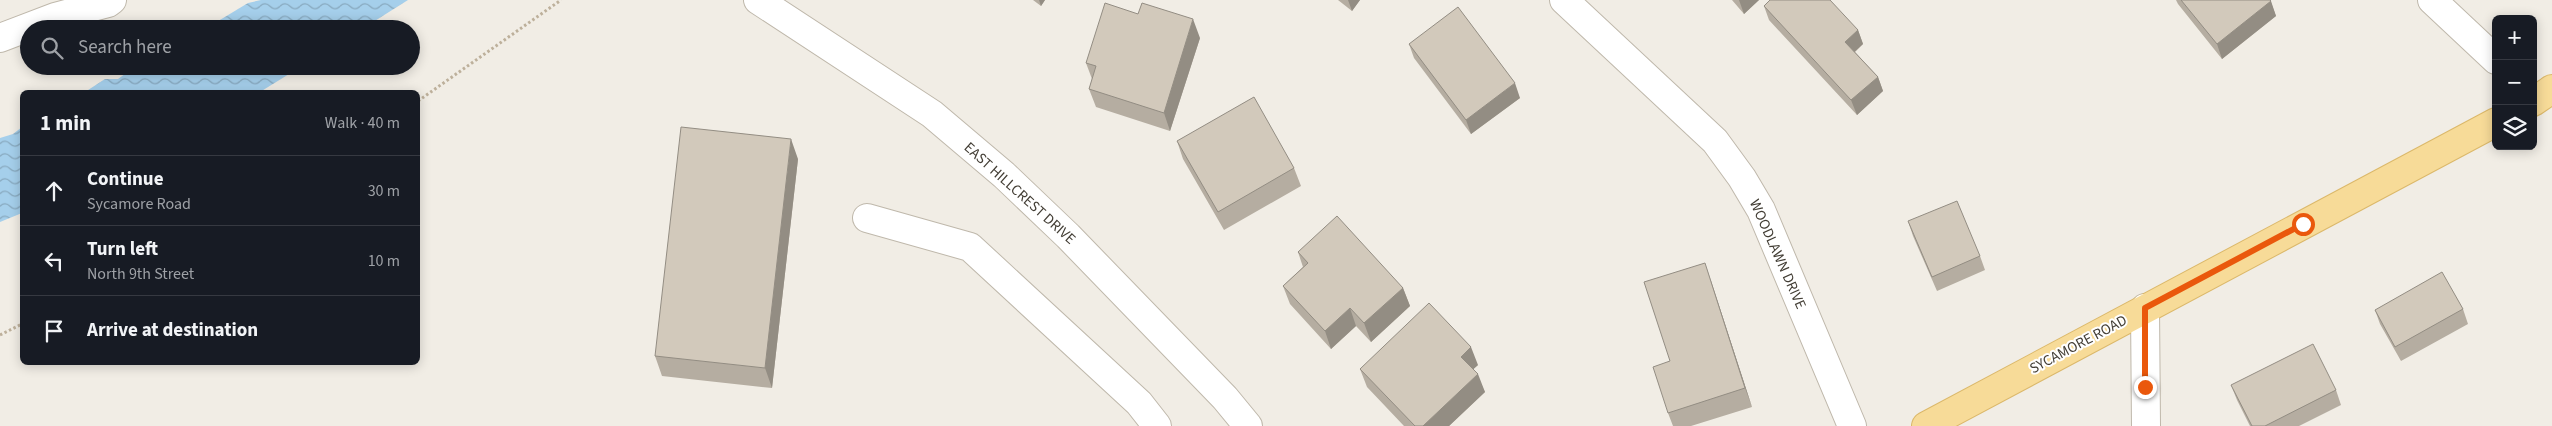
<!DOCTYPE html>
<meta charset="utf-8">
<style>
:root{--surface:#171b24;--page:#20242c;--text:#f1f3f6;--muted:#9ea1a6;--line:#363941}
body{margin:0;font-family:"Source Sans 3",sans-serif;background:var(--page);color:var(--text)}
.controls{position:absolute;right:15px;top:15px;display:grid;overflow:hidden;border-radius:8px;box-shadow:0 2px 12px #0003}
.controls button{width:45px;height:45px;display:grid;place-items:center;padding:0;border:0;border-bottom:1px solid var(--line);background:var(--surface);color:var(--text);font:25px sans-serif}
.stop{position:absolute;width:15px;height:15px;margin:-11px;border:4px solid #ea580c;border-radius:50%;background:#fff}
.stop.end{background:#ea580c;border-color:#fff;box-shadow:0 1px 5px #0008}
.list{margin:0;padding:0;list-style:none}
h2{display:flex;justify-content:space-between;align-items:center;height:65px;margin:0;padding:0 20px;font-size:21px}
h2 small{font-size:16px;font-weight:400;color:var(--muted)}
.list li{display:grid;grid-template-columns:32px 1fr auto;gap:15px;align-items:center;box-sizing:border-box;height:70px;padding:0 20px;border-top:1px solid var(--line)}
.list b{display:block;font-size:19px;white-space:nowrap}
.list p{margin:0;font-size:16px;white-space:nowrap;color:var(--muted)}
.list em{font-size:16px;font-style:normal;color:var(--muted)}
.icon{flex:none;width:28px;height:28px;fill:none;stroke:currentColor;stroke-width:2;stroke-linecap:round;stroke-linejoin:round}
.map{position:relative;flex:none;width:2552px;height:426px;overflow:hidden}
.search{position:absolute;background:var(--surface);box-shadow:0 2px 12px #0003;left:20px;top:20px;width:400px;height:55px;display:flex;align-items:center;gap:12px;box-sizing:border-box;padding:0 18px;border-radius:28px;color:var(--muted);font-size:19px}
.panel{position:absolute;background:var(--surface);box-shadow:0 2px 12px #0003;left:20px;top:90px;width:400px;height:275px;border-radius:8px}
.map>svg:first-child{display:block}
</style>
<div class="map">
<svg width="2552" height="426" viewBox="0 0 2552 426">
<defs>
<pattern id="water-waves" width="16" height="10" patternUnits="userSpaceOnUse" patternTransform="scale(1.25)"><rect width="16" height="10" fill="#a5cfeb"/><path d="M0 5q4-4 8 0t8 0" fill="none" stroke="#88a9bf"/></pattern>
</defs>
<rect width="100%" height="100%" fill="#f1ede5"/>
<path fill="url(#water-waves)" d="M261,0H408L362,29H205L248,3Z
M136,66H302L260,92H85L105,79H118Z
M22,127V213L0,222V138L13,134Z"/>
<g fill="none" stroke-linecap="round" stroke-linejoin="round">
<defs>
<path id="minor" d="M758,0L932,114L1004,175L1068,236L1225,398L1248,426
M1564,0L1715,141L1742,178L1761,210L1852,426
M2432,0L2496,60
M0,38L55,17L108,3L112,0
M867,218L970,247L1139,403L1157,426
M2145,308L2146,426"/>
<path id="major" d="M2533,102L2552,89
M1926,426L2496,122"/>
</defs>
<use href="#minor" stroke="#bfb8ab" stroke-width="30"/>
<use href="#major" stroke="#dbb86a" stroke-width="30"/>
<path stroke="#bdb09b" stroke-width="3" stroke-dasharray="2.5 2.5" stroke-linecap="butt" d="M418,101L561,0
M0,335L22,324"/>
<use href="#minor" stroke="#fff" stroke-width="28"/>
<use href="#major" stroke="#f7db98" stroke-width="28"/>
</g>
<path fill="#b5ada1" d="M1033,0H1045L1041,6Z
M1338,0H1360L1352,11Z
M1732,0H1759L1744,14Z
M2176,0H2270L2276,16L2222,59L2178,4Z
M1764,6L1858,30L1863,44L1855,52L1878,77L1883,91L1857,115L1769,20Z
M1200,38L1170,131L1096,107L1089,89L1092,79L1086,63Z
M1409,44L1520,98L1471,134L1414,58Z
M1177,141L1294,168L1301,186L1224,230L1183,159Z
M798,159L772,388L662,376L655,356Z
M1908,221L1980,256L1985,270L1937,291L1913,236Z
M1298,252L1403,288L1410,306L1371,342L1356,326L1331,349L1290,304L1283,286L1303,267Z
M1711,281L1752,407L1691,426H1673L1668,413L1670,361Z
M2463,309L2468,324L2401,361L2380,324L2375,310Z
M1478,365L1473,369L1485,392L1449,426H1404L1367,387L1360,369Z
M2231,385L2336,390L2341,405L2299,426H2250L2237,400Z"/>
<path fill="#938d83" d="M1039,0H1045L1041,6Z
M1348,0H1360L1352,11Z
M1739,0H1759L1744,14Z
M2271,1L2276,16L2222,59L2217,44Z
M1193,19L1200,38L1170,131L1164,113Z
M1858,30L1863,44L1850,56L1845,42Z
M1878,77L1883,91L1857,115L1851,100Z
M1515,83L1520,98L1471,134L1466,120Z
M791,139L798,159L772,388L765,368Z
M1705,263L1711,281L1752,407L1745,388Z
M1403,288L1410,306L1371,342L1364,323Z
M1350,308L1356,326L1331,349L1325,331Z
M1471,347L1478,365L1467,375L1461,357Z
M1478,374L1485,392L1449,426H1423Z"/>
<path fill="#d2c9bb" stroke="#938d83" d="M1770,0H1830L1858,30L1845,42L1878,77L1851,100L1764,6Z
M2181,0H2270L2271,1L2217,44Z
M1105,3L1138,14L1142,3L1193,19L1164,113L1089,89L1096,66L1086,63Z
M1458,7L1515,83L1466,120L1409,44Z
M1254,97L1294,168L1218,212L1177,141Z
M681,127L791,139L765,368L655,356Z
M1957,201L1980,256L1932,277L1908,221Z
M1337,216L1403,288L1364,323L1350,308L1325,331L1283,286L1308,263L1298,252Z
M1705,263L1745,388L1668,413L1653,367L1670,361L1644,282Z
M2442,272L2463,309L2395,347L2375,310Z
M1429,303L1471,347L1461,357L1478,374L1423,426H1415L1360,369Z
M2313,344L2336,390L2265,426H2252L2231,385Z"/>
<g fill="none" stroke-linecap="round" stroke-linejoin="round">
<path stroke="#ea580c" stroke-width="6" d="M2145,387V308L2303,224"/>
</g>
<g text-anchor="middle" stroke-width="4" stroke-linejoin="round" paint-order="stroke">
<g font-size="15" fill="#433e35" stroke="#fff">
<text transform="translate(1020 193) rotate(42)" y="5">EAST HILLCREST DRIVE</text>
<text transform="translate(1778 254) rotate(66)" y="5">WOODLAWN DRIVE</text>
<text transform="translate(2078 344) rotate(-28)" y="5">SYCAMORE ROAD</text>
</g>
</g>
</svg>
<div class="controls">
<button>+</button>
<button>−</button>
<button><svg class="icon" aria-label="layers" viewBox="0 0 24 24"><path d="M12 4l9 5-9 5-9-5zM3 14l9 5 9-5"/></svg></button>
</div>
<div class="stop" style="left:2303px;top:224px"></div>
<div class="stop end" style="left:2145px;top:387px"></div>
<div class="search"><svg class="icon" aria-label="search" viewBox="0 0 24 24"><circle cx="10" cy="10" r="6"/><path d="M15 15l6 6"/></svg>Search here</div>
<section class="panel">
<h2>1 min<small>Walk · 40 m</small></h2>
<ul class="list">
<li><svg class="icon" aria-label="ahead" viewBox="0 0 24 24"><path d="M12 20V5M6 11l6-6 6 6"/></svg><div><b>Continue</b><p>Sycamore Road</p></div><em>30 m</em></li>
<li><svg class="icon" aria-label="left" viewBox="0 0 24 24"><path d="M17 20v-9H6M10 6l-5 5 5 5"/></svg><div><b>Turn left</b><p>North 9th Street</p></div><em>10 m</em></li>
<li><svg class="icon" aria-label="arrive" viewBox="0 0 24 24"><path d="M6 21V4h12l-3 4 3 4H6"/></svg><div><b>Arrive at destination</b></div></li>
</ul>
</section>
</div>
